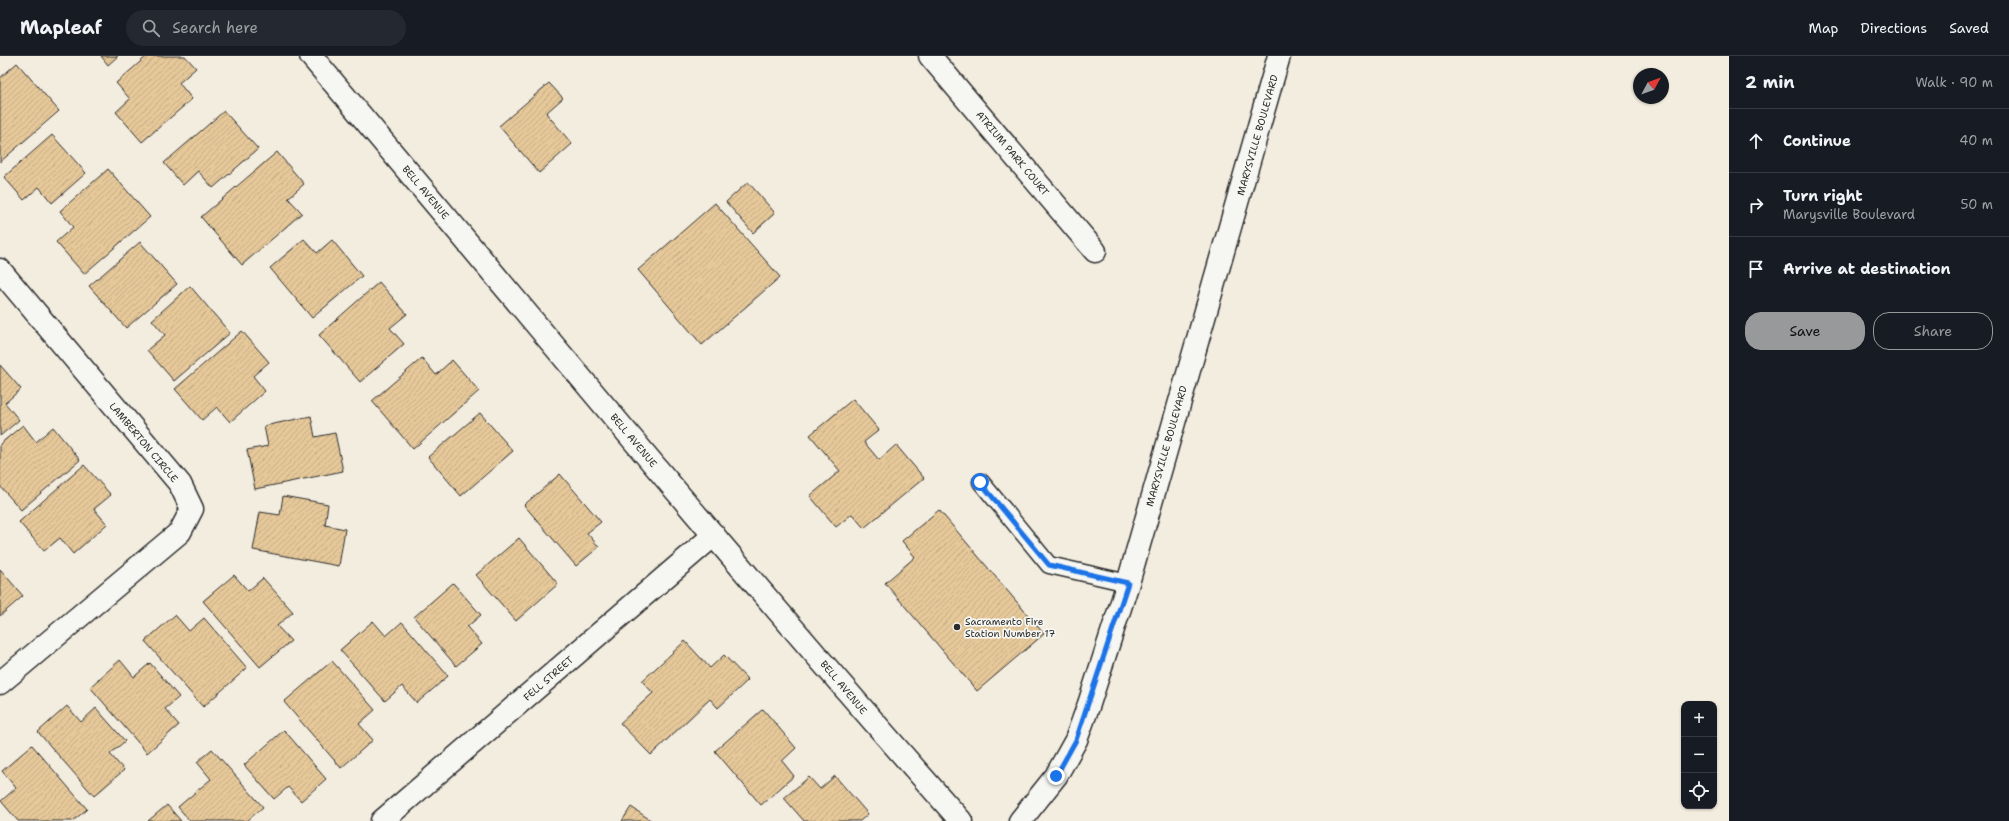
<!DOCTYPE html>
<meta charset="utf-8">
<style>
:root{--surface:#171b24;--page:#242831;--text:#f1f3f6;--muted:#9ea1a6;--line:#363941;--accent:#98999b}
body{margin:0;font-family:"Shantell Sans",sans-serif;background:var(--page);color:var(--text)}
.controls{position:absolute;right:12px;bottom:12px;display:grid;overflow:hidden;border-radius:8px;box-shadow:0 1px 3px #0004}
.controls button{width:36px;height:36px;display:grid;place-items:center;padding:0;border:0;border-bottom:1px solid var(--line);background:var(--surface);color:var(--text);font:20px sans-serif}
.compass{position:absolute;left:1633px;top:12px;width:36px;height:36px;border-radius:50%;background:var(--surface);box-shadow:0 1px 3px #0004;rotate:49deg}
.stop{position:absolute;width:12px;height:12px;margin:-9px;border:3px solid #1a73e8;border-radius:50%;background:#fff}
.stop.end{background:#1a73e8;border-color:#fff;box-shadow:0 1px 4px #0008}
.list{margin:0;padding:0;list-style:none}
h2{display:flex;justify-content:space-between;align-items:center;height:52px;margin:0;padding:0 16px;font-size:17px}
h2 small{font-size:13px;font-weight:400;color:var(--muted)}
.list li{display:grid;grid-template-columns:26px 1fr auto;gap:12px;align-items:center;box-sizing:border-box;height:64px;padding:0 16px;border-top:1px solid var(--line)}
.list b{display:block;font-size:15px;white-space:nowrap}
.list p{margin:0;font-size:13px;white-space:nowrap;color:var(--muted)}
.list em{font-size:13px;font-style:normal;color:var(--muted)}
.actions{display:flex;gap:8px;padding:12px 16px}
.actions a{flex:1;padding:9px 0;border:1px solid var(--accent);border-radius:16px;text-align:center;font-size:14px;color:var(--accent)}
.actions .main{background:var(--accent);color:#111}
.icon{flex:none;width:22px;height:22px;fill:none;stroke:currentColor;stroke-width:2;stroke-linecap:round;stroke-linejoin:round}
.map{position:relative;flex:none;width:1729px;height:765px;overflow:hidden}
header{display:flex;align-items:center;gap:24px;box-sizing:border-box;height:56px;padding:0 20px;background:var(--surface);border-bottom:1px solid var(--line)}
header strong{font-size:19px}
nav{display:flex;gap:22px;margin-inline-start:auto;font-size:14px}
.search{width:280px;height:36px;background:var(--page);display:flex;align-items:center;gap:10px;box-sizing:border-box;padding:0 14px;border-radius:22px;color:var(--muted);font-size:15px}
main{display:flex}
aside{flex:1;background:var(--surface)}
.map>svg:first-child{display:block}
</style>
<header>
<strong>Mapleaf</strong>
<div class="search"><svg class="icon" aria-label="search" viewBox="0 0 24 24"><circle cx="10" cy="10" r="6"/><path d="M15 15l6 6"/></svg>Search here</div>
<nav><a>Map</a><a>Directions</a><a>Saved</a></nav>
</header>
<main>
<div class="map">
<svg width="1729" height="765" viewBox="0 0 1729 765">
<defs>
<pattern id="building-hatch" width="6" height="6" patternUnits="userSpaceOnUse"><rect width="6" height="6" fill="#e6c899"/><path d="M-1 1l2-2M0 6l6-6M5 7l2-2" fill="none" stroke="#c5ac84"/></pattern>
</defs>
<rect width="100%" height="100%" fill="#f3ede0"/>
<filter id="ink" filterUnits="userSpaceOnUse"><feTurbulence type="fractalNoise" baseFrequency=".025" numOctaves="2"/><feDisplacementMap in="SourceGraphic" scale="8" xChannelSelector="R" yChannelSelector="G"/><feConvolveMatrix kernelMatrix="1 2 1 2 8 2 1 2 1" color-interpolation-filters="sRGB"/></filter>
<g filter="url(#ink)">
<path fill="url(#building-hatch)" stroke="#2b2b2b" d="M101,0H118L108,9Z
M147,0H185L196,12L179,27L192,43L142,86L116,56L130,43L116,27Z
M17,7L59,55L0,106V22Z
M549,27L563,42L546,57L572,88L539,117L499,70Z
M224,55L258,93L213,132L198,115L183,129L164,107Z
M52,79L86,117L52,147L39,131L24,144L4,121Z
M277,96L304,128L288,142L302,157L242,209L201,161Z
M108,113L150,161L84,218L56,186L73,171L60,155Z
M748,126L775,157L753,177L726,146Z
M715,147L780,221L702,289L638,214Z
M304,183L317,197L332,184L362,220L312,262L270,212Z
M140,186L177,228L126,272L89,230Z
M379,226L407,258L390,272L404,288L360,326L319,279Z
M190,230L230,277L174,325L147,294L165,279L152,264Z
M242,275L269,306L253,320L265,335L230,366L217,351L202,364L175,333Z
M422,302L436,319L452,304L479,335L413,393L372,345Z
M0,309L21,333L5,347L19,364L0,380Z
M853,343L879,374L864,386L879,404L896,389L924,422L864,472L852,458L836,471L810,440L840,415L810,379Z
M480,357L513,395L461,440L428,401Z
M311,360L315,381L335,377L343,415L255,433L247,394L268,390L264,370Z
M23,369L36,386L53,371L80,404L21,454L0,430V388Z
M84,409L111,439L94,453L107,468L73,498L60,482L44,495L19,466Z
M560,418L601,466L587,477L599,491L576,510L524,449Z
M283,440L328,448L325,469L345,473L339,510L253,494L260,456L280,459Z
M939,454L1044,578L977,635L885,527L915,501L902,485Z
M519,482L558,528L516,565L476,519Z
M0,513L23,540L0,560Z
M234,519L248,535L263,522L293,556L277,570L291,585L260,611L203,545Z
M453,527L481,559L467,571L482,588L456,610L414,561Z
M175,559L189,575L204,562L247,612L203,651L145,585Z
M373,565L386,580L402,566L448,620L417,647L402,630L385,645L340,594Z
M685,585L710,612L724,599L748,624L718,652L710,643L651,699L620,667L653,637L642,625Z
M120,604L134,621L150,607L179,641L165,653L179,669L147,697L90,631Z
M332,605L375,654L359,668L373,684L341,712L284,646Z
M67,650L81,666L96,652L125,685L110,698L124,714L94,740L38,676Z
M763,653L796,692L782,705L794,720L761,749L715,695Z
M284,674L326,723L301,745L288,731L274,743L244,709Z
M32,689L87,753L73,765H18L1,745L16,732L2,715Z
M212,693L263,751L247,765H190L178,751L211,723L197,706Z
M835,720L868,758L860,765H804L784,742L809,721L820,733Z
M167,749L181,765H148Z
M631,751L652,765H622Z"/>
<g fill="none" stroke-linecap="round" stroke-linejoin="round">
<defs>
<path id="service" d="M981,426L1049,509L1128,527"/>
<path id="minor" d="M930,0L1095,195
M0,214L180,428L192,453L180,476L0,627
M382,765L714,479"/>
<path id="secondary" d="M311,0C527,256 739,515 961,765
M1020,765L1056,720L1076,684L1089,648L1128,527L1279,0"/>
</defs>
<use href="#service" stroke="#2b2b2b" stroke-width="19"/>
<use href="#minor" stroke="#2b2b2b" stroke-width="25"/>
<use href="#secondary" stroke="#2b2b2b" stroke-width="25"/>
<use href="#service" stroke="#f6f6f2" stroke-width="16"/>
<use href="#minor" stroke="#f6f6f2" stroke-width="22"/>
<use href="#secondary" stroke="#f6f6f2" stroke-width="22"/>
</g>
</g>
<g fill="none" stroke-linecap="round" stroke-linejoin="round" filter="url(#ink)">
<path stroke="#1a73e8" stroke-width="5" d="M980,426L1049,509L1128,527L1076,684L1056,720"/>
</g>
<circle fill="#2b2b2b" stroke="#f6f6f2" stroke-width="1.5" cx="957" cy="571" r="4"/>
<g text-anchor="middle" stroke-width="3.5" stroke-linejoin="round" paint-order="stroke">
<g font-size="10" fill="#2b2b2b" stroke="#f6f6f2">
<text transform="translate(1257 79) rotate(-74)" y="4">MARYSVILLE BOULEVARD</text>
<text transform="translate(1013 97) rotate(50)" y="4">ATRIUM PARK COURT</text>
<text transform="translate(426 136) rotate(50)" y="4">BELL AVENUE</text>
<text transform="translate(634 384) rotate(50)" y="4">BELL AVENUE</text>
<text transform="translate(144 386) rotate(50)" y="4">LAMBERTON CIRCLE</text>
<text transform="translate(1166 390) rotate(-74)" y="4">MARYSVILLE BOULEVARD</text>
<text transform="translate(548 622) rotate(-41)" y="4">FELL STREET</text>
<text transform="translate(844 631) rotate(50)" y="4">BELL AVENUE</text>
</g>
<g font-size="10" fill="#2b2b2b" stroke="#f6f6f2" text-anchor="start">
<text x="965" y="569">Sacramento Fire<tspan x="965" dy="12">Station Number 17</tspan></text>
</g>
</g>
</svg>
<div class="controls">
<button>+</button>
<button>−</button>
<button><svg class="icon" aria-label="locate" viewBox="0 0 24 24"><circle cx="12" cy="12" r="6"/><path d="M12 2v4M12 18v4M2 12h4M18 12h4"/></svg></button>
</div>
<svg class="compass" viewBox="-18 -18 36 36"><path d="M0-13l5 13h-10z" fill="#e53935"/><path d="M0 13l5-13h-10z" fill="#9ea1a6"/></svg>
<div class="stop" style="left:980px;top:426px"></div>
<div class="stop end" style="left:1056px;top:720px"></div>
</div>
<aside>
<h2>2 min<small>Walk · 90 m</small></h2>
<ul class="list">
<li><svg class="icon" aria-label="ahead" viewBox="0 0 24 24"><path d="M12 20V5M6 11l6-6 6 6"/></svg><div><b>Continue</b></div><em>40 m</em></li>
<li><svg class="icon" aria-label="right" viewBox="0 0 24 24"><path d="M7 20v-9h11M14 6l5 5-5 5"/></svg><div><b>Turn right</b><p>Marysville Boulevard</p></div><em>50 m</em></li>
<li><svg class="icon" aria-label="arrive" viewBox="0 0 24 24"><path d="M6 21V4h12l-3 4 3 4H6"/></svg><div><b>Arrive at destination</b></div></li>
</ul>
<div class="actions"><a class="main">Save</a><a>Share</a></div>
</aside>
</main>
